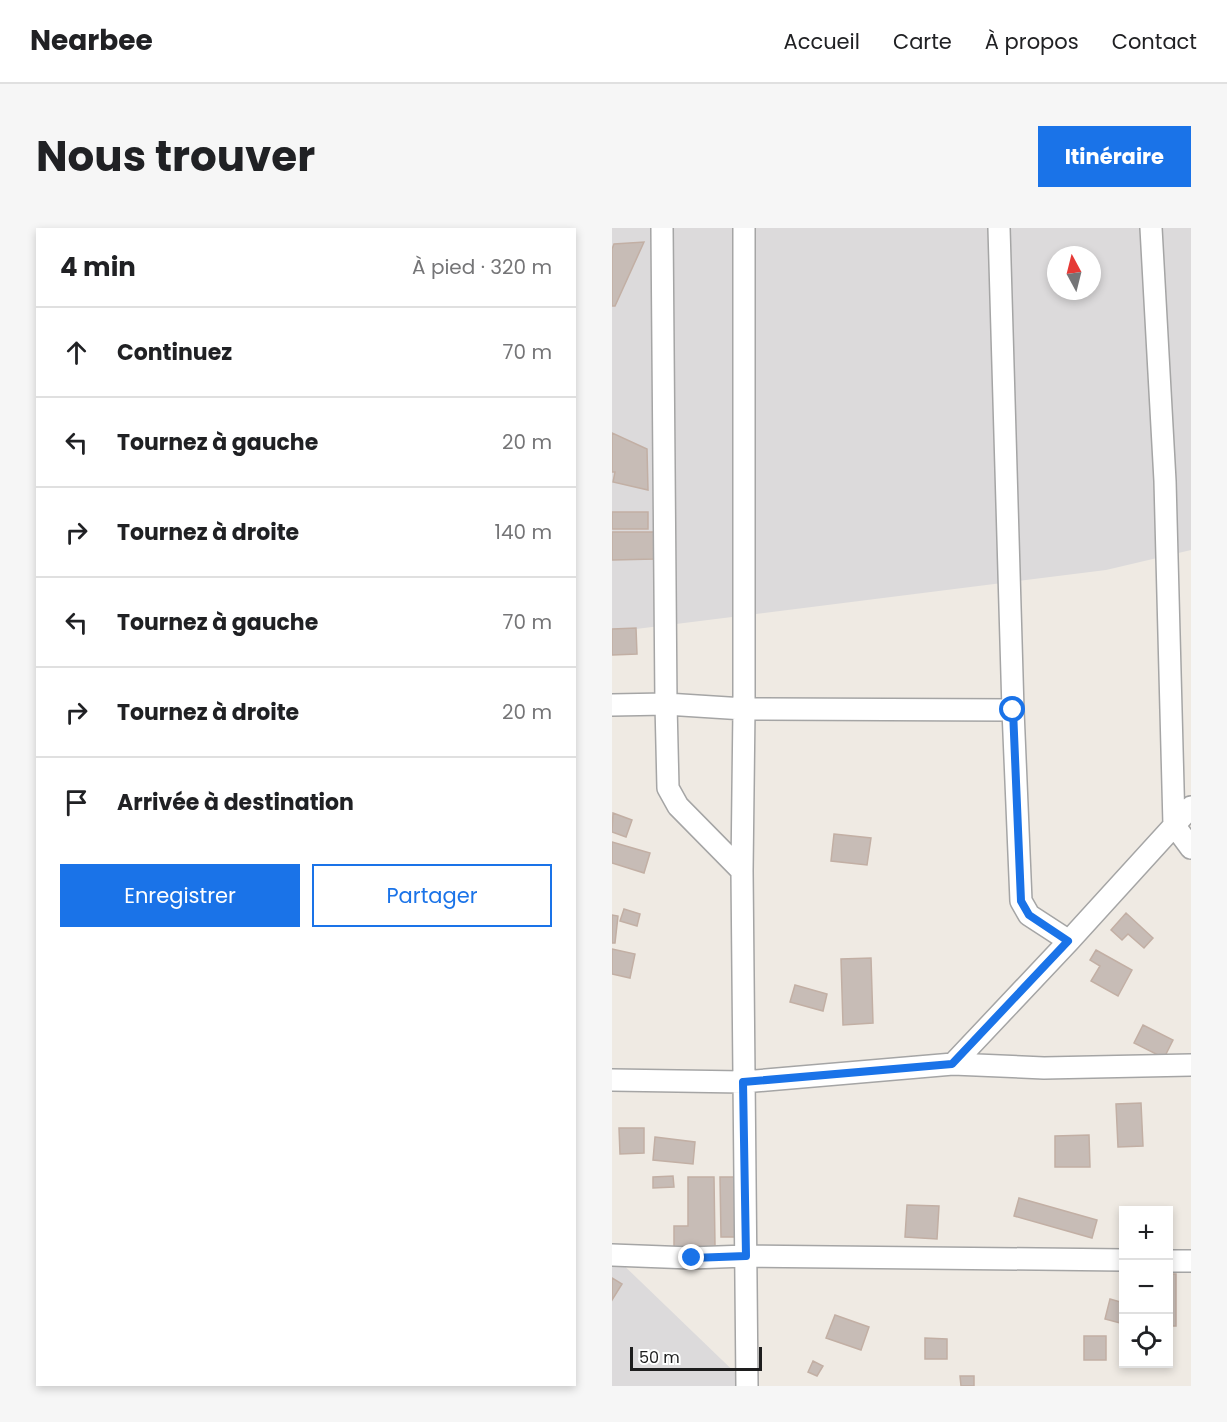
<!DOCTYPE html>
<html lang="fr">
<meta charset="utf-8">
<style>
:root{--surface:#fff;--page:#f6f6f6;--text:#202124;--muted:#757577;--line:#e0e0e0;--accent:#1a73e8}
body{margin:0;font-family:Poppins,sans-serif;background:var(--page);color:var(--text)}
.controls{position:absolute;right:18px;bottom:18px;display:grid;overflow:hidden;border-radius:0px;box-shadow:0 3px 9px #0003}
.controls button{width:54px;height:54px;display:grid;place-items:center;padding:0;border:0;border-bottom:2px solid var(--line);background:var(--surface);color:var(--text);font:30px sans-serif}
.compass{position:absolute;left:435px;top:18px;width:54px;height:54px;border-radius:50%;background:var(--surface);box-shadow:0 3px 9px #0003;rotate:353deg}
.scale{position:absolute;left:18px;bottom:15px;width:132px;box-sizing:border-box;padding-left:6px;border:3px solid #1e1e1e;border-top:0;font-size:16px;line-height:21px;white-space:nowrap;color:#1e1e1e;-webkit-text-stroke:4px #fff;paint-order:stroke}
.stop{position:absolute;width:18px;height:18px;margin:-14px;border:4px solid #1a73e8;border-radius:50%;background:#fff}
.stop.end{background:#1a73e8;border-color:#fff;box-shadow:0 2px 6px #0008}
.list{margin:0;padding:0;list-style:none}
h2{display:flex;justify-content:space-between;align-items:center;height:78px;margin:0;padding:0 24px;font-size:26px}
h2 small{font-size:20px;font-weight:400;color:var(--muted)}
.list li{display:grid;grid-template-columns:39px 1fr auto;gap:18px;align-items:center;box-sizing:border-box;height:90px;padding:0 24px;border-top:2px solid var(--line)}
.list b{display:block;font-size:22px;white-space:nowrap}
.list em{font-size:20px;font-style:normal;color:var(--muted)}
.actions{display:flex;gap:12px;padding:18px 24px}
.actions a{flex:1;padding:14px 0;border:2px solid var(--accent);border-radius:0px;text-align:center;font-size:21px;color:var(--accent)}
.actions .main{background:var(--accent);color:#fff}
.icon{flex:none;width:33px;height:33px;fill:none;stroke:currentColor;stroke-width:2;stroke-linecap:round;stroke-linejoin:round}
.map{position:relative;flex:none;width:579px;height:1158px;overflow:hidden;border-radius:0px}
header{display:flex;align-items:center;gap:36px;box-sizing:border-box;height:84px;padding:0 30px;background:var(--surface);border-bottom:2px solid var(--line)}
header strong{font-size:28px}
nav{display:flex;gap:33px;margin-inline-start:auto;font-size:21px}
.intro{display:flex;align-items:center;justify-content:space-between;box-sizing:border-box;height:144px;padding:0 36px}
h1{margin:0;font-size:42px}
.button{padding:15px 27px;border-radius:0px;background:var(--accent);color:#fff;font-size:21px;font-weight:700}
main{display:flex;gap:36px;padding:0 36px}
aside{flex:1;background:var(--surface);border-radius:0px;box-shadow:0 3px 9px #0003}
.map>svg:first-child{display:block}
</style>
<header>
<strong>Nearbee</strong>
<nav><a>Accueil</a><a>Carte</a><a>À propos</a><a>Contact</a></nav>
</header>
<div class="intro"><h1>Nous trouver</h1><a class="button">Itinéraire</a></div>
<main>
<aside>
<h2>4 min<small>À pied · 320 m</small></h2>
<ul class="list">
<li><svg class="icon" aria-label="ahead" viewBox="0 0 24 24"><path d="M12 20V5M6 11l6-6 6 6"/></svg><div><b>Continuez</b></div><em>70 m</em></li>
<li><svg class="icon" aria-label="left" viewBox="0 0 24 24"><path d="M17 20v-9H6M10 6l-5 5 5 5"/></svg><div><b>Tournez à gauche</b></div><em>20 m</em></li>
<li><svg class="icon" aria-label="right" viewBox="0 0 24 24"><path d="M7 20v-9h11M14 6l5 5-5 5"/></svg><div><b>Tournez à droite</b></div><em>140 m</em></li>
<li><svg class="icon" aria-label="left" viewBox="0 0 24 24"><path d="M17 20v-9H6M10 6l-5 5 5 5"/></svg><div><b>Tournez à gauche</b></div><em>70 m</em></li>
<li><svg class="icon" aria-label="right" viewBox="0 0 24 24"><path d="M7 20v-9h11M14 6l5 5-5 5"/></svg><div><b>Tournez à droite</b></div><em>20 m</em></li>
<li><svg class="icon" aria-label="arrive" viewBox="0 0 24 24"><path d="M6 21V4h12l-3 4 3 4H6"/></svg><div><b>Arrivée à destination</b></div></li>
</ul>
<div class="actions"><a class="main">Enregistrer</a><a>Partager</a></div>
</aside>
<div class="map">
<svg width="579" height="1158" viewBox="0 0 579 1158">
<rect width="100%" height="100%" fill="#efeae3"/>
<path fill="#dcdadb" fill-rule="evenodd" d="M0,0H579V322L494,342L0,404ZM444,27H480V63H444Z
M0,1026L137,1158H0Z"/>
<path fill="#c7bcb6" stroke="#c2afa4" stroke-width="1.5" d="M32,14L3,78H0V21L2,16Z
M0,205L35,221L36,262L1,254L3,244H0Z
M0,284H36V301H0Z
M0,304H43V331L0,332Z
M24,400L25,426L0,427V401Z
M1,585L20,592L14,609L0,604Z
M222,606L259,610L255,637L219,633Z
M0,614L38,625L32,645L0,635Z
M12,681L28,686L25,698L8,693Z
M514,685L541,710L532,720L516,706L510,712L499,702Z
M0,687L6,688L3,715H0Z
M0,721L23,726L18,750L0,746Z
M484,722L520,742L506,768L479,753L488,738L478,732Z
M259,730L261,795L231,797L229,731Z
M183,757L215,766L211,783L178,774Z
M531,797L561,812L552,830L522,815Z
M529,875L531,918L506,919L504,876Z
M7,900H32V925L8,926Z
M477,907L478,939H443V908Z
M43,909L83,914L81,936L41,932Z
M61,948L62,959L41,960V949Z
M76,949H102L103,1018L62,1019V998H76Z
M108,949H123L124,1009H109Z
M407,970L485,992L480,1010L402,988Z
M295,977L327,978L325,1011L293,1009Z
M556,1046H564V1098H556Z
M0,1050L10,1056L0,1072Z
M498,1071L512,1075V1096L493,1091Z
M223,1087L257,1099L249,1122L214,1110Z
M472,1108H494V1132H472Z
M313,1110L335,1111V1131H313Z
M201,1133L211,1138L205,1148L196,1144Z
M348,1148H362V1158H349Z"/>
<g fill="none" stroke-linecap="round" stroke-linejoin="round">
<defs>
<path id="street" d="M50,0L54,476L56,560L66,578L130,643
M132,0V481L130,643L135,1158
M387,0L401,482L409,673L417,687L457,713
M539,0L553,253L562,597L579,620
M0,477L54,476L132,481L401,482
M341,836L457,713L579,579
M0,852L131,854L341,836L432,840L579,837
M0,1027L79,1030L134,1028L512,1032
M556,1033H579"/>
</defs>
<use href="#street" stroke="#a5a5a5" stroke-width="24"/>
<use href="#street" stroke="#fff" stroke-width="21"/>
</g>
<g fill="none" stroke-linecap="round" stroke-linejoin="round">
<path stroke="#1a73e8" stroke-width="8" d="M80,1030L134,1028L131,854L340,836L456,713L417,687L409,673L401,482"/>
</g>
</svg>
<div class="controls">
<button>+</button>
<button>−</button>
<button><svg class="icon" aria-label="locate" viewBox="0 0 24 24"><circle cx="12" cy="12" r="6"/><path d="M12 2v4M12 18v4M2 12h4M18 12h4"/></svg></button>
</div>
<svg class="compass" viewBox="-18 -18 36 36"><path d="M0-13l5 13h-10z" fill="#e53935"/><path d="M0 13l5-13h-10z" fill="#757577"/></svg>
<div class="scale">50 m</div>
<div class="stop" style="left:401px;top:482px"></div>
<div class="stop end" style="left:80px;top:1030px"></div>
</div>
</main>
